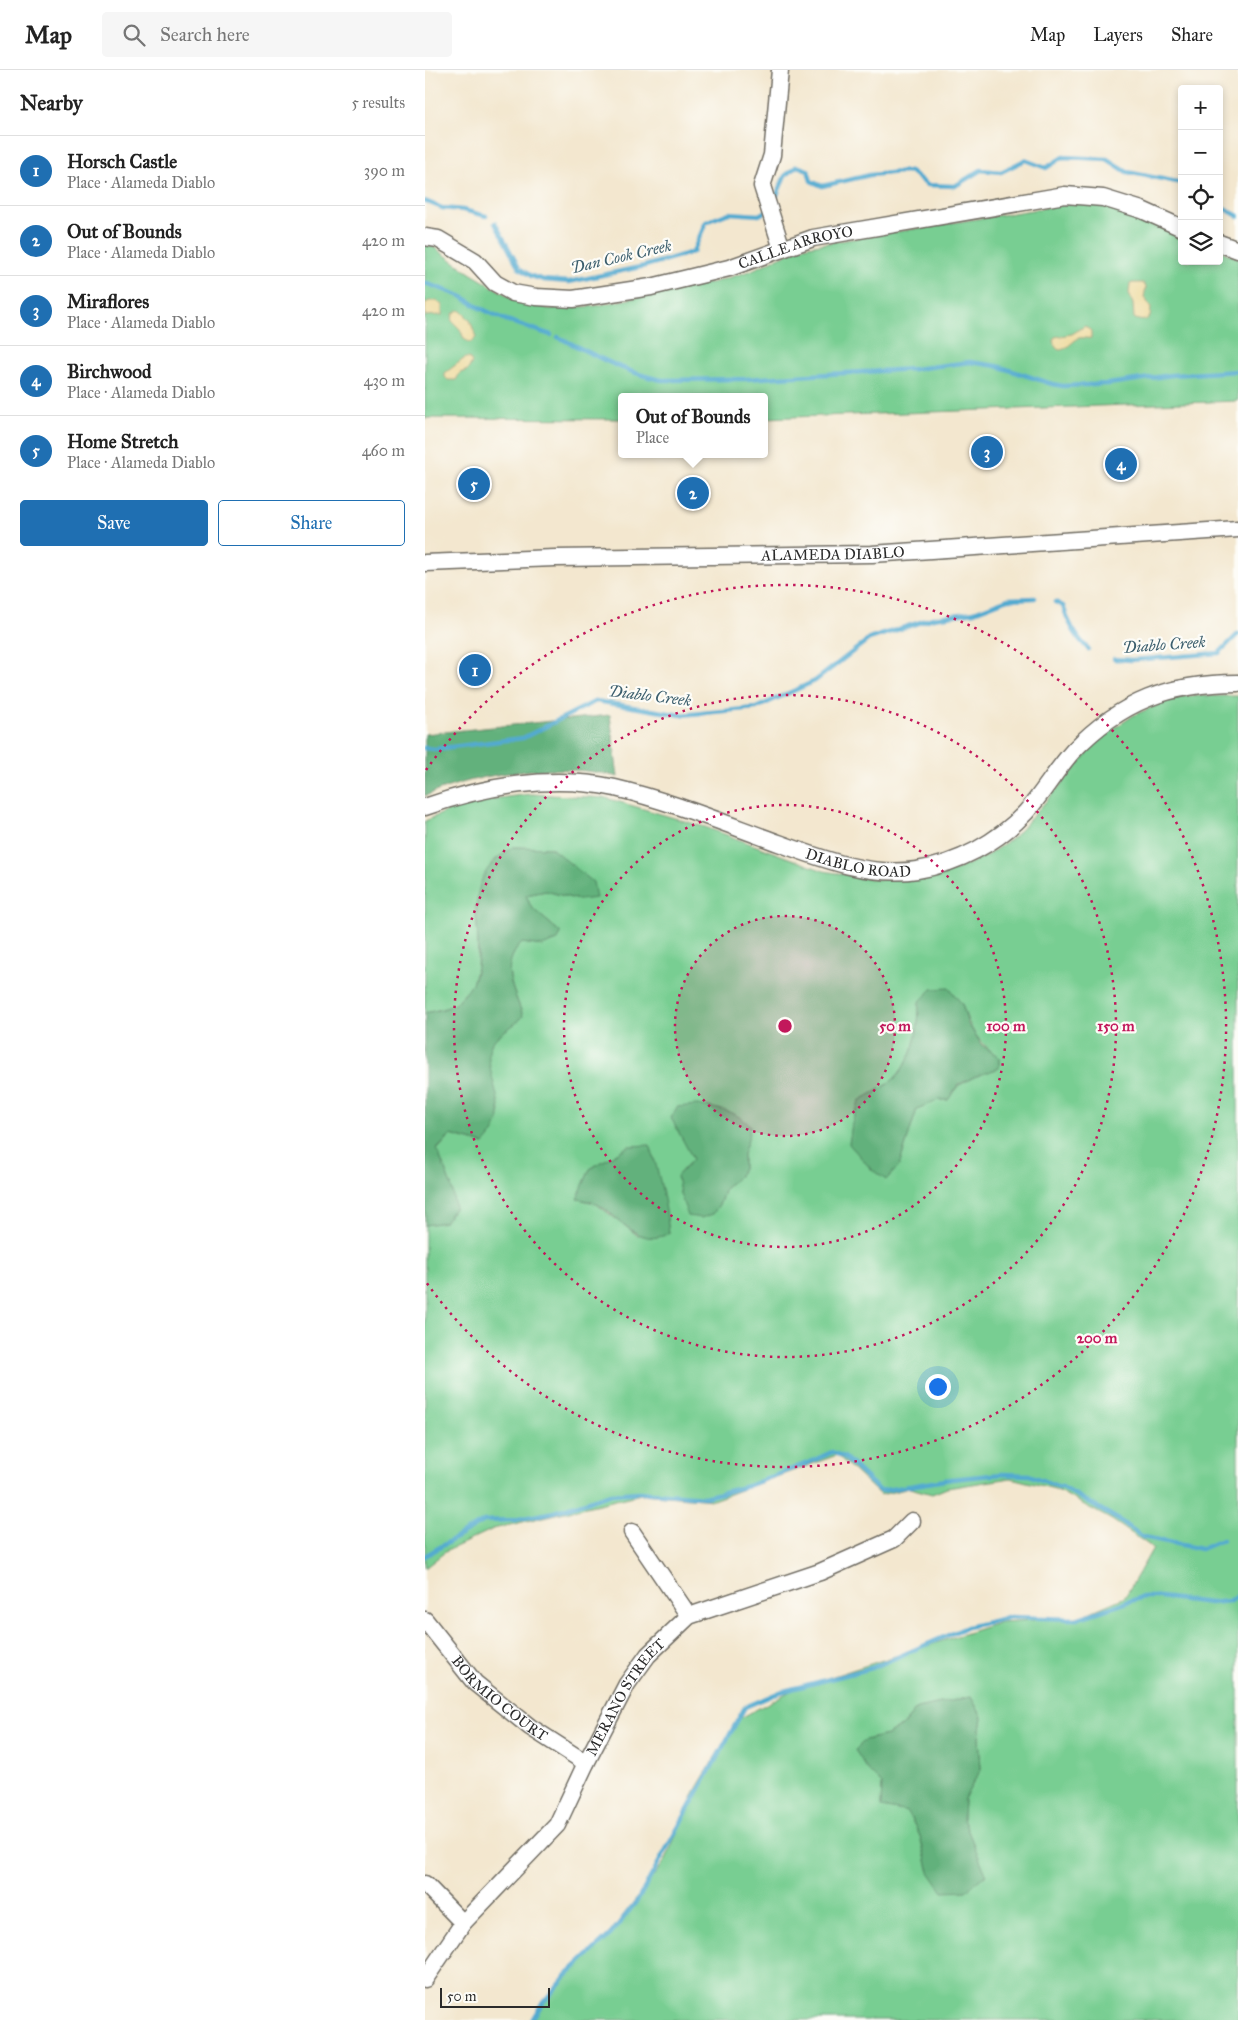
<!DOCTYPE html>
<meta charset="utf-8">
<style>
:root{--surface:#fff;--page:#f6f6f6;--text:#222;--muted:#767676;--line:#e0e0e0;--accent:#1f6fb2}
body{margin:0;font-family:"IM FELL Great Primer",serif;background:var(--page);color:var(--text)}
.controls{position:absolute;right:15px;top:15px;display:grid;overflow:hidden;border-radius:5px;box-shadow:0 2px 8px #0003}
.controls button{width:45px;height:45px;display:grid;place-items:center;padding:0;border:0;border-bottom:1px solid var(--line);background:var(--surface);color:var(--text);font:25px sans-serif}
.scale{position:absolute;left:15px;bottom:12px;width:110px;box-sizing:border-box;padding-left:5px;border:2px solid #2b2b2b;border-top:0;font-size:14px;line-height:18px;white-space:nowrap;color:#2b2b2b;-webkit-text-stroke:4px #fdfcf7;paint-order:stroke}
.you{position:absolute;left:512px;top:1316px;width:18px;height:18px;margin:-12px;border:4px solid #fff;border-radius:50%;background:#1a73e8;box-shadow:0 0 0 8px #1a73e833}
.badge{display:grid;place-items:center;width:32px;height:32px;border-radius:50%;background:var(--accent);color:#fff;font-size:16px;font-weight:700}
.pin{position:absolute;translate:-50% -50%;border:2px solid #fff;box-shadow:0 1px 5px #0006}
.popup{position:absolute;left:193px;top:323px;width:150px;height:65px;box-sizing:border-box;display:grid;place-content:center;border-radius:5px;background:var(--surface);filter:drop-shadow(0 1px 4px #0005);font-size:16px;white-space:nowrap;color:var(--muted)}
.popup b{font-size:19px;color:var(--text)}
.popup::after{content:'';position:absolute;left:50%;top:100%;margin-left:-10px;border:10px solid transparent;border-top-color:var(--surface)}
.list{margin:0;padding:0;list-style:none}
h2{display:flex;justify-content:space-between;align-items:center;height:65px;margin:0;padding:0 20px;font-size:21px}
h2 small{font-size:16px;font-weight:400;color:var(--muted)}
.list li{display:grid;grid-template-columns:32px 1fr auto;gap:15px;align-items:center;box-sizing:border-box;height:70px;padding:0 20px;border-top:1px solid var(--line)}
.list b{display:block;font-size:19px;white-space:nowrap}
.list p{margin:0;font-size:16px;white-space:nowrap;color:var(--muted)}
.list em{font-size:16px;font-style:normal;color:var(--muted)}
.actions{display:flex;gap:10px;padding:15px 20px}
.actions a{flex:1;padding:11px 0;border:1px solid var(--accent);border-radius:5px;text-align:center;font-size:18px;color:var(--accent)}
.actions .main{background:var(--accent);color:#fff}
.icon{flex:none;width:28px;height:28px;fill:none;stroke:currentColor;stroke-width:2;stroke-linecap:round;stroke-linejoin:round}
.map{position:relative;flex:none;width:813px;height:1950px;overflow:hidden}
header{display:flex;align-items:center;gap:30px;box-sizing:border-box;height:70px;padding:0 25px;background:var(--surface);border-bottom:1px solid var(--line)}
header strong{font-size:24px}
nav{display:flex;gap:28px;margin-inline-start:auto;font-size:18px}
.search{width:350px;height:45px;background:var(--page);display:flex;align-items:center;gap:12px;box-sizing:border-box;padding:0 18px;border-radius:5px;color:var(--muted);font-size:19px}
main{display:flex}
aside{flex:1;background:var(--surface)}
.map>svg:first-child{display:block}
</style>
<header>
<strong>Map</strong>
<div class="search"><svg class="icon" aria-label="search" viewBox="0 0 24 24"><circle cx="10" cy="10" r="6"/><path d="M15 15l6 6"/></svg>Search here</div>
<nav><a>Map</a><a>Layers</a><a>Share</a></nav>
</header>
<main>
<aside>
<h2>Nearby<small>5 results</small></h2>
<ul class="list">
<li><span class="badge">1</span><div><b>Horsch Castle</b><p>Place · Alameda Diablo</p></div><em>390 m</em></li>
<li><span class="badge">2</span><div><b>Out of Bounds</b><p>Place · Alameda Diablo</p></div><em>420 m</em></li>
<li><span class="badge">3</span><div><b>Miraflores</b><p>Place · Alameda Diablo</p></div><em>420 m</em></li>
<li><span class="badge">4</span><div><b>Birchwood</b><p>Place · Alameda Diablo</p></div><em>430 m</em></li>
<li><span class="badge">5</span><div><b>Home Stretch</b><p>Place · Alameda Diablo</p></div><em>460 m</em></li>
</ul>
<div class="actions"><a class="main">Save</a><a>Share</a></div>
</aside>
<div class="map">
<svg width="813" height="1950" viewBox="0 0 813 1950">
<rect width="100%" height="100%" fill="#fdfcf7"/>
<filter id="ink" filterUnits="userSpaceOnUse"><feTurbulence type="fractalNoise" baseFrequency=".02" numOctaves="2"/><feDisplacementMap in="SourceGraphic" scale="10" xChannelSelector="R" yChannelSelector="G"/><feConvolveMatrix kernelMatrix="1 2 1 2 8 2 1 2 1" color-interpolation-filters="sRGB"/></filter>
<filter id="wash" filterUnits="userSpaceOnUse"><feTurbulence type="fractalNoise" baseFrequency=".0096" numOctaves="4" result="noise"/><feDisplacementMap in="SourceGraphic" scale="20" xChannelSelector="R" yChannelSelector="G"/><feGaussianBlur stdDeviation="1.12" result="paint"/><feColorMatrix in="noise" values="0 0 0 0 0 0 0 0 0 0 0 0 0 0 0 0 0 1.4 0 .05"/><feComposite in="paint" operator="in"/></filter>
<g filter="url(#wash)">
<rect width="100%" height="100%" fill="#f3e7cf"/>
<path fill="#78ce92" stroke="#527c5e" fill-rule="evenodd" d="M663,131L691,135L757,163V191H794V180L813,188V331L339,348V327H197V349L0,348V175L7,176L45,203L85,227L124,239L169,236L290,212L325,201L377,177Z
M761,626H813V1950H108L123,1928L187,1860L240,1791L270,1721L312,1650L371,1618L576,1552L654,1547L700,1527L728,1478L687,1450L630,1419L586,1408L522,1418L507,1424L485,1418L455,1425L412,1385L288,1430L216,1424L68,1459L20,1482L0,1498V1155L20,1152L26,1115L12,1080L26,1065L58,1074L75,1041C72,1026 58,988 65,975C67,972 71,968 73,966C81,958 91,955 98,946C89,919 73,896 97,873L117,876L136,863L106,837L101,825L121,821L154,830L127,778L88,777L67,792L50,838L53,867L52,897L46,917L28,936L0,943V751L23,741L74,728L106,724L181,728L280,757L399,801L449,809L486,810L528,801L561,786L589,767L648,701L675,668L709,645L742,631ZM494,932L537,934C545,960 552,971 574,987V998L549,1007L533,1016L523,1030H513L492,1039L474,1096L434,1031C445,1024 461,1017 470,1008C490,986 494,959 494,932ZM323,1069L318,1084V1099L314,1106L300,1118L295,1133L252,1106L268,1089L262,1074ZM204,1076L237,1124L244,1163L212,1165L170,1133L153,1129L165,1099ZM546,1627L557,1647L554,1667L556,1699L539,1729L538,1749L561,1805L504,1802L495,1766L483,1742L456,1736L457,1714L430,1680L440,1670L462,1665L477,1656L492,1638Z"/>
<path fill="#62b17c" stroke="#466e54" d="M185,645L193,707C136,691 54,702 0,726V664Z
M88,777L126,778L168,812L171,828L154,830L121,821L101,825L106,837L136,863L133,870L117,876L97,873C73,896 89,920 98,946C90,957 69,964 65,977C63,983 64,990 65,996C70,1028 86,1046 59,1074L26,1065L12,1079L26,1115L30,1137L20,1152L0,1155V943C8,941 18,940 26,936C31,934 34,929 38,926C69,894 40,845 58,807C65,793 75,786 88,777Z
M524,918L537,934L543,954L557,975L574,987V998L549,1007L533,1015L523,1030H513L492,1039L474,1096L461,1110L446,1099L424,1074L427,1053L434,1031C445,1024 461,1017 470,1008C490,986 494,960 494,932L507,919Z
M272,1035C294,1039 308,1040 325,1055L323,1069L318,1084V1099L314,1106L300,1118L295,1133L288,1144L276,1148L263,1146L255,1124L252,1106L268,1089L246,1048L252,1037Z
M225,1075C234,1103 241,1133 244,1163C215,1180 194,1146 172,1134C166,1131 159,1130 152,1129L165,1099L204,1076Z
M546,1627L557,1647L554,1667L556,1699L539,1729L538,1749L561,1804L541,1821L518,1822L504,1802L495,1766L483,1742L456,1737L457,1714L443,1700L430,1680L440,1670L462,1665L477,1656L492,1638Z"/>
<path fill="#eeda9e" stroke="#8c8264" d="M708,213H718L721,217L719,227L726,237L725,247C720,252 714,251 709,248L708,234L704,223L705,214Z
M4,231H12L17,235V245L0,246V234Z
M33,240L36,241L45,250L51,267L48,271L43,272L39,269L35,259L27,251L28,244Z
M660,256L666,261V268C662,269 658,267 654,268C646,271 633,292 628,270L630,267L647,264Z
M40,288H44L47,292L43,300L35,303L31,310H23L20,307V303Z"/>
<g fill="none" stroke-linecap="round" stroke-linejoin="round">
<path stroke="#53aad0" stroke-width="4.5" d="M0,131L17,138L38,140L61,146
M794,135L813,146
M347,136L360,106L372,96L383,100L386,111L397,116L445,105L485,101L502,115L530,116L556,100L576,102L600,90L621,98L638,87L682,89L702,102L757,113
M70,153L94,198L106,206L119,210L144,212L220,196L268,182L281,152L304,143L334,145L341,141
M0,213L36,226L55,238L81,250L126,265
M133,267C166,283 200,303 237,310L320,309L489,299L545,292L572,296L627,314L638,316L683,314L747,305L813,301
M630,532L638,536C643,553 650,566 663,579
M689,589L707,590L794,583L813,564
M0,678L10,679L98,668L171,631L256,645L331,638L390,611L444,569L508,548L549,542L583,529L610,528
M0,1486L59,1451L89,1450L129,1442L186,1424L214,1422L280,1427L323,1416L385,1392L407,1382L419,1387L455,1421L526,1409L577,1404L604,1405L632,1416L637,1417L694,1450L718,1467L776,1479L797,1470
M107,1950L116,1935L140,1907L186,1864L214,1828L320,1637L355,1622L447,1598L542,1557L585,1547L651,1549L718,1527H735L785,1533L805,1531L813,1526"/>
</g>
</g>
<g filter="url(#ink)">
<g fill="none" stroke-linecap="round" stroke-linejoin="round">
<defs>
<g id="minor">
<path d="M355,0L347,85L337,116L357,179"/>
<path id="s1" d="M0,167L13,169L50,191L70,213L88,223L111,227L148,229L226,217L304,198L388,168L640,125L678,128L717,140L757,158"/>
<path d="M794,173L813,180"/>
<path id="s2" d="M0,493L130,488L447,484L813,459"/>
<path id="s3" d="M0,737C59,716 128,704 190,718C241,730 291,750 340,768C387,785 441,808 492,800C533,794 573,772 601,742C618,723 631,700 648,681C696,631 745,613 813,613"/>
<path d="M207,1462L264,1546"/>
<path id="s4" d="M0,1550L50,1613L105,1657L161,1693"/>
<path d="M0,1814L38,1853"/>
<path id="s5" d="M0,1909L38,1853L132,1755L161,1693L202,1614L223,1585L264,1546L395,1502L469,1469L487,1451"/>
</g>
</defs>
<use href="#minor" stroke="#716d64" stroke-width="19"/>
<use href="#minor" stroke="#fff" stroke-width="16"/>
</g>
</g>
<circle cx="360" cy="956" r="110" fill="#c2185b" fill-opacity=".12"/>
<g fill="none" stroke="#c2185b" stroke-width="2.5" stroke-dasharray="2.5 5">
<circle cx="360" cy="956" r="110"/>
<circle cx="360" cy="956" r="221"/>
<circle cx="360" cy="956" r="331"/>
<path d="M1 700A441 441 0 1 1 1 1212"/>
</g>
<g text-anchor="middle" stroke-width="4.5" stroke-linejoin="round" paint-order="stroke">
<g font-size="15" fill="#2b2b2b" stroke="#fdfcf7">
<text dy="5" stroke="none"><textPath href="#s1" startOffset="396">CALLE ARROYO</textPath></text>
<text dy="5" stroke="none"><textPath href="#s2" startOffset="408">ALAMEDA DIABLO</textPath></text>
<text dy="5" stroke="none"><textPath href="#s3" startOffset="449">DIABLO ROAD</textPath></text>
<text dy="5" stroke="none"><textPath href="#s4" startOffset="109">BORMIO COURT</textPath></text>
<text dy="5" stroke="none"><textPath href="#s5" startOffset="349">MERANO STREET</textPath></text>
</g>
<g font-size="16" font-style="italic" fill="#3b5e6d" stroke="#fdfcf7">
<text transform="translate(196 186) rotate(-13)" y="6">Dan Cook Creek</text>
<text transform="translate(739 574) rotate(-4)" y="6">Diablo Creek</text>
<text transform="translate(225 625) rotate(7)" y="6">Diablo Creek</text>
</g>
</g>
<circle cx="360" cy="956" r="8" fill="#c2185b" stroke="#fdfcf7" stroke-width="2.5"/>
<g font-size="15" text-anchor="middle" font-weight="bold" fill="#c2185b" stroke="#fdfcf7" stroke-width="4.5" stroke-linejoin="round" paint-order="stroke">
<text x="470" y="961">50 m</text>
<text x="581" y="961">100 m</text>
<text x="691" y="961">150 m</text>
<text x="672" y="1273">200 m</text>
</g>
</svg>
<div class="controls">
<button>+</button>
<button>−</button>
<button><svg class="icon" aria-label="locate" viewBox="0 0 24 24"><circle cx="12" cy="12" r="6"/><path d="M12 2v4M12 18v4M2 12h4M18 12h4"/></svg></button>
<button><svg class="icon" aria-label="layers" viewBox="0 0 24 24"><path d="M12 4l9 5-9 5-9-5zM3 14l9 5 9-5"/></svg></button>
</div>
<div class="scale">50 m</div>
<div class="you"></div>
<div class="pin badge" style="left:50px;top:600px">1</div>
<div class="pin badge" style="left:268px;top:423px">2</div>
<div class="popup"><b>Out of Bounds</b>Place</div>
<div class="pin badge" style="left:562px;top:382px">3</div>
<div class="pin badge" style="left:696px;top:394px">4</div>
<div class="pin badge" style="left:49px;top:414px">5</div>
</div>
</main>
